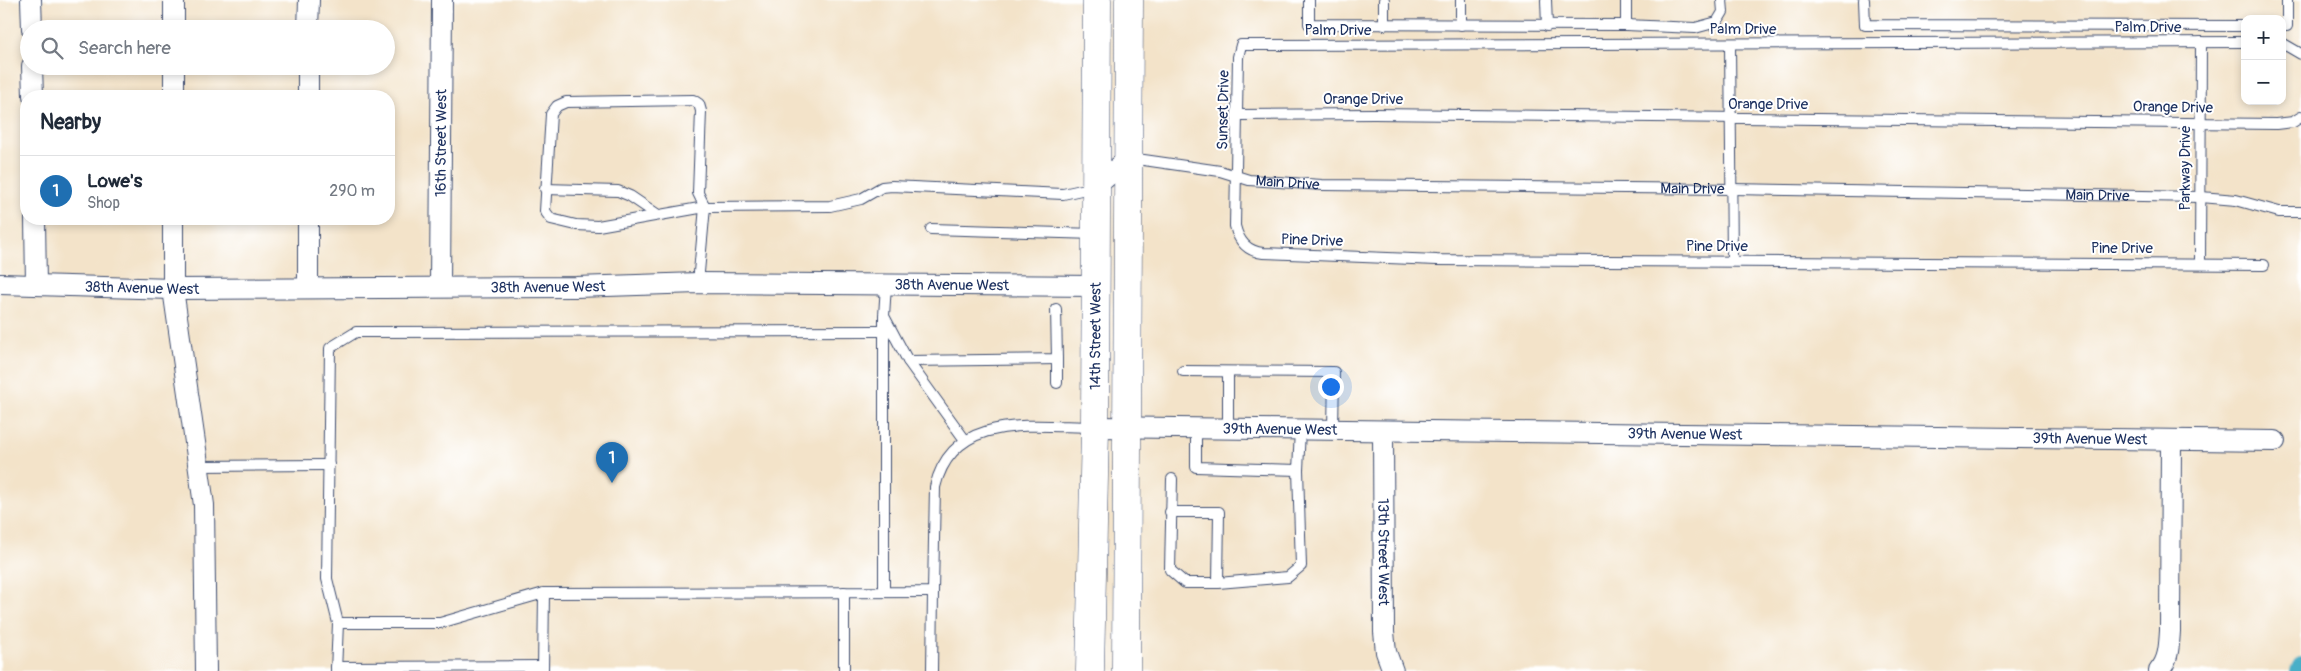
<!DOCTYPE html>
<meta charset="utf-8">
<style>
:root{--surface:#fff;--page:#f2f2f3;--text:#1f2937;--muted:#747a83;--line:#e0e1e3;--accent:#1f6fb2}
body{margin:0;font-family:Pangolin,sans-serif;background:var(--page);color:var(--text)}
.controls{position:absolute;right:15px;top:15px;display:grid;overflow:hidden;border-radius:10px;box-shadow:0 2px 8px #0003}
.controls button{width:45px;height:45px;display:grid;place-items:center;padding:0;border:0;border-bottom:1px solid var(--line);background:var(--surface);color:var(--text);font:25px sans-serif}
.you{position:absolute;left:1330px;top:386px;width:18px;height:18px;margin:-12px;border:4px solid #fff;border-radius:50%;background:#1a73e8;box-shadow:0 0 0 8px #1a73e833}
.badge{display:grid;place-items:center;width:32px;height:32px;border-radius:50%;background:var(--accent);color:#fff;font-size:16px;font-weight:700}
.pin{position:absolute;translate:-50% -41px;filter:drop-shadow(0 1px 2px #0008)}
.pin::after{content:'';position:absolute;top:26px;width:18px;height:15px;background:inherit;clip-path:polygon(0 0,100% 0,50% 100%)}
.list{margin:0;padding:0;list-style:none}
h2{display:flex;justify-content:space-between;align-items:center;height:65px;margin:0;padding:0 20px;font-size:21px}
h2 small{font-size:16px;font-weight:400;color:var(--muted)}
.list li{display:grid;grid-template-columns:32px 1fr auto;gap:15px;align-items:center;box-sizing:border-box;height:70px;padding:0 20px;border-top:1px solid var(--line)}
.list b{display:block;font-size:19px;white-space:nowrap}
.list p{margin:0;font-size:16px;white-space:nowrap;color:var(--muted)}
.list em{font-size:16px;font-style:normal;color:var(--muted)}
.icon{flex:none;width:28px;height:28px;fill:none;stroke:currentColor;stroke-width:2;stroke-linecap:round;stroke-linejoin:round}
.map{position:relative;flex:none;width:2301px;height:671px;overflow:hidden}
.search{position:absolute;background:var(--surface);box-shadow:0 2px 8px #0003;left:20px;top:20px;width:375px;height:55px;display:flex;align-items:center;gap:12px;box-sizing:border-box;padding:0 18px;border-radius:28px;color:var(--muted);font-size:19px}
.panel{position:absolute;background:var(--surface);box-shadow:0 2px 8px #0003;left:20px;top:90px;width:375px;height:135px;border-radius:20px}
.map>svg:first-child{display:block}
</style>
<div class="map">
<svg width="2301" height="671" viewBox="0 0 2301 671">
<rect width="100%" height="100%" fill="#fff"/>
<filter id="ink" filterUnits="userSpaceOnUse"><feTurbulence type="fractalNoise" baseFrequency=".02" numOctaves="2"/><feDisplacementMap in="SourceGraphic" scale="10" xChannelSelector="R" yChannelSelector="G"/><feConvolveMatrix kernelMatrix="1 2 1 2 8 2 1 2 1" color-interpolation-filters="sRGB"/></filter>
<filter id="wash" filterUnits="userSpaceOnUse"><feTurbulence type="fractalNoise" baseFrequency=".0096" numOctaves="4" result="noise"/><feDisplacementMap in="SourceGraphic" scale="20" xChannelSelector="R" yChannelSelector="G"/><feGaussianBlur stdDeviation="1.12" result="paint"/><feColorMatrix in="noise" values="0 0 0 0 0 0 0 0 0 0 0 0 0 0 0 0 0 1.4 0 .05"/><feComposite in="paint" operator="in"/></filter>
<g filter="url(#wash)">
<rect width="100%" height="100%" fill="#f3e3c9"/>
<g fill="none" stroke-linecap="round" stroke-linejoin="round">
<path stroke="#49afc8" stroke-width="18" d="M2299,671L2301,666"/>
</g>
</g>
<g filter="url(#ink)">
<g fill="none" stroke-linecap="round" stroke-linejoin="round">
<defs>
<g id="lane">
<path d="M1309,0V24L1626,25L1695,28L1717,22L1723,12L1722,0"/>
<path d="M1461,0V25"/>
<path d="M1546,0L1547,26"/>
<path d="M1864,0L1865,25L2245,26"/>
<path d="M1384,25V0"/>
<path d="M1626,25V0"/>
<path d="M2282,26H2287V0"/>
<path d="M2245,42L1241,45L1238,57L1235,226C1239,242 1247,251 1263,253L1437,260L2264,265"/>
<path d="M2282,43L2301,54"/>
<path d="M1730,44L1732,261"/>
<path d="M1238,115L1374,114L2276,124L2293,122L2301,117"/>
<path id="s1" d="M1130,158L1220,171L1249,180L1322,185L1732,189L2201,197L2236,200L2279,212H2301"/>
<path d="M545,189L618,191L630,196L658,215"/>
<path d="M931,229L1095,234"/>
<path d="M2200,264L2201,42"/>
<path d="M698,283L705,207L698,193L701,111L699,104L693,100L566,102L557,106L551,114L545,211L551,219L576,225L598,226L705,207L830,206L861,199L882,187L892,186L1063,194L1095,187"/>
<path d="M886,285L884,316L908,361L965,440"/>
<path d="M884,316V592"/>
<path d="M1057,359V383"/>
<path d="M908,361L1057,359L1056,309"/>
<path d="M1183,371L1334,372L1333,430"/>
<path d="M1228,372V429"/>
<path d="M1196,429V467L1298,470L1300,430"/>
<path d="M198,466L329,465"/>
<path d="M1172,479L1170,570L1185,583H1218L1288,577L1301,566L1298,470"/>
<path d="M1170,512H1219L1218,583"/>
<path d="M544,593L440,623H338L327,579L330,348L356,332L884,331"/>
<path d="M336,667L543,666"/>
<path d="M336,671L338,623"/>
<path d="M543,671L544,593L933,592L935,487C953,411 1035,427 1094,427"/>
<path d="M844,671V592"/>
<path d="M932,671L933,592"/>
</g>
<g id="street">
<path d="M31,0L32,29"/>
<path d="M174,29V0"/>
<path d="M308,29L309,0"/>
<path d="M32,66L33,96"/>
<path d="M174,96V66"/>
<path d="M308,96V66"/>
<path d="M1095,187L1129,158"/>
<path d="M35,219L36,284"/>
<path d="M173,219V289L204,505L206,671"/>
<path id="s2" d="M0,284L173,289L576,287L698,283L1096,286"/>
<path id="s3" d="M440,287L442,0"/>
<path d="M308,288V219"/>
<path id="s4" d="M1095,427L2275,441"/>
<path id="s5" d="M1383,431L1384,632L1386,652L1393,671"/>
<path d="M2159,671C2169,660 2169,645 2170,631L2171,441"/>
</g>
<g id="primary">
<path id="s6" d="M1090,671L1095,427L1097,0"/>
<path d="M1126,671L1129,0"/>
</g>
</defs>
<use href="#lane" stroke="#3b4a6e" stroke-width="12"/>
<use href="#street" stroke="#3b4a6e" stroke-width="22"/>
<use href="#primary" stroke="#3b4a6e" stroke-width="29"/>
<use href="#lane" stroke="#fff" stroke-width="10"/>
<use href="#street" stroke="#fff" stroke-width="20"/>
<use href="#primary" stroke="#fff" stroke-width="28"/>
</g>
</g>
<g text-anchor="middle" stroke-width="4" stroke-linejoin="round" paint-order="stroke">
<g font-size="15" fill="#1b2f5e" stroke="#fff">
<text x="2148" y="32">Palm Drive</text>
<text x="1743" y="34">Palm Drive</text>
<text x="1338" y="35">Palm Drive</text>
<text x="1363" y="104">Orange Drive</text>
<text x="1768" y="109">Orange Drive</text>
<text transform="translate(2173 107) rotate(1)" y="5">Orange Drive</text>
<text transform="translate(1223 110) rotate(-89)" y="5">Sunset Drive</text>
<text dy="5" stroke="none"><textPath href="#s3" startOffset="144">16th Street West</textPath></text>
<text transform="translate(2185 168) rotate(-90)" y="5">Parkway Drive</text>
<text dy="5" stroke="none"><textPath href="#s1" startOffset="160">Main Drive</textPath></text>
<text dy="5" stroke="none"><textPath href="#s1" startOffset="565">Main Drive</textPath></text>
<text dy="5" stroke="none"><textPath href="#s1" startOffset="970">Main Drive</textPath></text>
<text transform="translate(1312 240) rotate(2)" y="5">Pine Drive</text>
<text x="1717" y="251">Pine Drive</text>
<text x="2122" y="253">Pine Drive</text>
<text dy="5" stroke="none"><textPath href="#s2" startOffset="952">38th Avenue West</textPath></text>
<text dy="5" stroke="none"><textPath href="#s2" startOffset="548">38th Avenue West</textPath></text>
<text dy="5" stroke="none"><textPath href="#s2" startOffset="142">38th Avenue West</textPath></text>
<text dy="5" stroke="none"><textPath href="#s6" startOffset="335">14th Street West</textPath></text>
<text dy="5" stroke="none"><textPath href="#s4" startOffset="185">39th Avenue West</textPath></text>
<text dy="5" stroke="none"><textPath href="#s4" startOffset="590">39th Avenue West</textPath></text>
<text dy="5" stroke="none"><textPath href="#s4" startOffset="995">39th Avenue West</textPath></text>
<text dy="5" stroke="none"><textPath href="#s5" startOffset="121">13th Street West</textPath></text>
</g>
</g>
</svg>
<div class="controls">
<button>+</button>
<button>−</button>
</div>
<div class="you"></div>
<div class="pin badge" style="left:612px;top:483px">1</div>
<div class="search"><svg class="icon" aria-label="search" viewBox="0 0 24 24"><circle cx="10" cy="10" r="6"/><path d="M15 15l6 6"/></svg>Search here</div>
<section class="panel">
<h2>Nearby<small></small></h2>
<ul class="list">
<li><span class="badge">1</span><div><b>Lowe's</b><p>Shop</p></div><em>290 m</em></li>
</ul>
</section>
</div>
